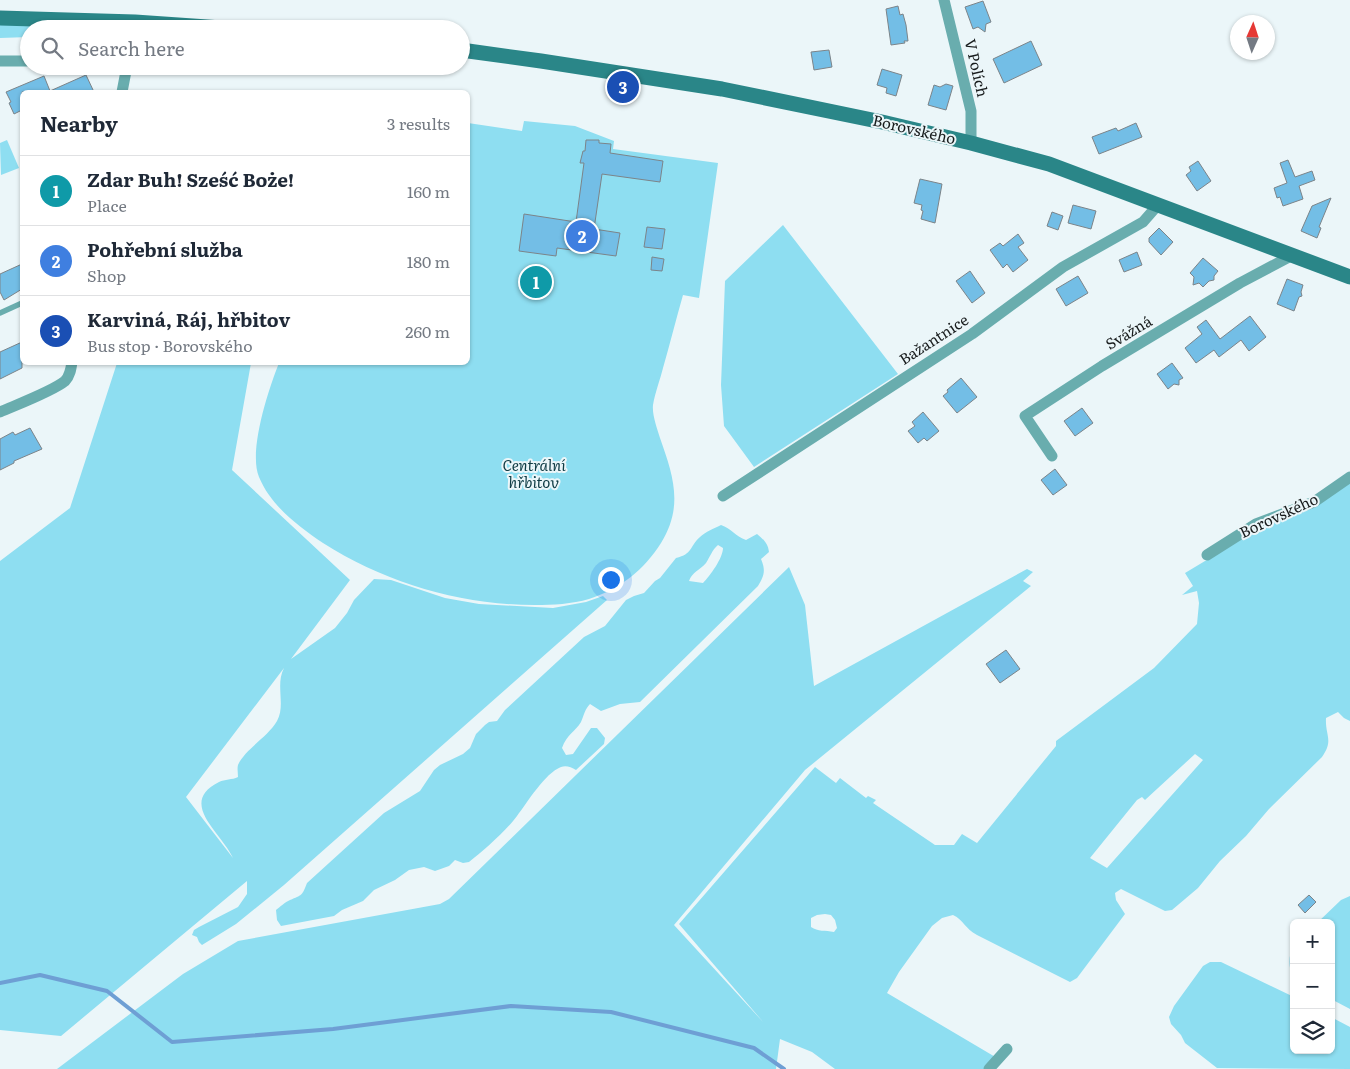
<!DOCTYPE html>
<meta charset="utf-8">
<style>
:root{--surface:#fff;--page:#f6f6f7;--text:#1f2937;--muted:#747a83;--line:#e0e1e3;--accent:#111827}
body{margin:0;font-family:Literata,serif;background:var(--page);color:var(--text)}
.controls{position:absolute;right:15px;bottom:15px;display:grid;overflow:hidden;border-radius:8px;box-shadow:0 1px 4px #0004}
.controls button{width:45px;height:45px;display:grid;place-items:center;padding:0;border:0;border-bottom:1px solid var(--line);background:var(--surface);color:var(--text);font:25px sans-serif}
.compass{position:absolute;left:1230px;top:15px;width:45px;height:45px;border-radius:50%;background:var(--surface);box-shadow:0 1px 4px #0004;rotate:3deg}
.you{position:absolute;left:610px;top:579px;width:18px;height:18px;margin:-12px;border:4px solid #fff;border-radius:50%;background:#1a73e8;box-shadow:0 0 0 8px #1a73e833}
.badge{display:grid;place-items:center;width:32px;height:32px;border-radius:50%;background:var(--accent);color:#fff;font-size:16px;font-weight:700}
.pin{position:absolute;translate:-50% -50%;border:2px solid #fff;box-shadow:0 1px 5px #0006}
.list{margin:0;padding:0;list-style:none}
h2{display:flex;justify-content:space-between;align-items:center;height:65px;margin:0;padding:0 20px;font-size:21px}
h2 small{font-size:16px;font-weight:400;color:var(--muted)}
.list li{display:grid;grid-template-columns:32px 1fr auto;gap:15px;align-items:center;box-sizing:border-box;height:70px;padding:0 20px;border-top:1px solid var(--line)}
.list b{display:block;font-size:19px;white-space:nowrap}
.list p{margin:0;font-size:16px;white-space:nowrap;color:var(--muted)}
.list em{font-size:16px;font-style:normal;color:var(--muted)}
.icon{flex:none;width:28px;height:28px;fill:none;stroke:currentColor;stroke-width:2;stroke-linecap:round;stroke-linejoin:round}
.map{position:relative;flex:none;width:1350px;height:1069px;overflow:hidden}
.search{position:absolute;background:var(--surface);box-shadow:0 1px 4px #0004;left:20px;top:20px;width:450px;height:55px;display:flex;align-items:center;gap:12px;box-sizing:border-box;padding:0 18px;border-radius:28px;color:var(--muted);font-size:19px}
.panel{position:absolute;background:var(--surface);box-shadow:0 1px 4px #0004;left:20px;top:90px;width:450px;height:275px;border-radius:8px}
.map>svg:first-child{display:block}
</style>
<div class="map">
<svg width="1350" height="1069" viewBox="0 0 1350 1069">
<rect width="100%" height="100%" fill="#ebf6f9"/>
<path fill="#8edef1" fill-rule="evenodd" d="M0,23L123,29H29V37L0,38Z
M524,121L575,126L614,141L613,149L718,163L699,298L683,295C676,319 670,344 663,368C660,380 655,393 653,405C652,415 657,428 660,438C673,475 684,506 661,543C644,570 620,589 589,599C572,604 553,605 535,605C460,605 386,583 323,543C298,526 271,506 259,477C248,451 269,388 279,363L468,362V123L522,131Z
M7,140L19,168L1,175L0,143Z
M783,225L898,374L754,467L724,426L721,385L725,281Z
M117,363H251L232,470L350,580L291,659L335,628L347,613L354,600L374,579L391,580L445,598L479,604L553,608L586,602L603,596L607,600L284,885L236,924L202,945L199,942L197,937L192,935L194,930L199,927L238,907L247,894V881L61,1036L0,1030V561L70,508ZM284,668C275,685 286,705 277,721C268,737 245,749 238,765C237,769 238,773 238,777C232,780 225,779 219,782C177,803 222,833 233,858L186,797Z
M1350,482V721L1344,718L1338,712L1326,718C1325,736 1334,740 1322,757L1269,809L1246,836L1220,861L1198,888L1172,910L1165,911L1121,889L1115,893L1116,900L1125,914L1077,978L1070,982L977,935C965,929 964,920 953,915L942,918L932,926L899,972L887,993L997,1058L985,1069H835L812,1052L780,1039L776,1069H57L183,974L238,941L440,904L449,899L789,567L805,605L814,686L1027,569L1033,572L1023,581L1031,586L805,770L674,925L764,1023L679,924L815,767L836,783L840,778L866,798L868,796L876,800L873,803L935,845H954L962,834L977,843L1056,746V741L1154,668L1197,624L1199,603L1197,591L1182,595L1193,586L1185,573L1270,522L1308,510ZM1195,754L1203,760L1107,868L1090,858L1137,800L1142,797L1145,800ZM825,914L831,915L835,920L837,928L834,932C825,930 818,932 811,927V918L817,915Z
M721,525C731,528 736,537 746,540L757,534C763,539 768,543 769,552L761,559C766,571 764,576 758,586L640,702L620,704L601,711L590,704C585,709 584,715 581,722C575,732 567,734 562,748L566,755L573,754L591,728H597L605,738L604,744L576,770C571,767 566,765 561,767C545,773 527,803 517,816C506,831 483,851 469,862L463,863L455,860L449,866L435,871L424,867L409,870L395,880L374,890L363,901L342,910L334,916L281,926L277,920L276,910C280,907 285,902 290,900C302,895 302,896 307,883L384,813L420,791L434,770L440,765L463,754L470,748L476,734L485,725L489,722L497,721L505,710L584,637L605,626L626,600L634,596L644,593L655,581L660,578L676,558C693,554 689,547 700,537C705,532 715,528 721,525ZM718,545L723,548C723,558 710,576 703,583L689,581C692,572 700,570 706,563C710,557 712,550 718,545Z
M1350,896V1009L1331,999V923H1317L1341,900Z
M1294,947V979C1289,971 1287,955 1294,947Z
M1210,962H1221L1294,997V1050H1331V1017L1350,1027V1069L1217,1068L1185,1043L1181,1035L1171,1024L1169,1017L1174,1006L1203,966Z"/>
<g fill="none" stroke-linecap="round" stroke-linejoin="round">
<path stroke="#6e9fd4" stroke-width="4" d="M0,983L40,975L107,991L172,1042L333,1029L511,1006L611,1012L754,1048L784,1069"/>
</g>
<path fill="#73bee6" stroke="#7c8489" d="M983,1L991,22L986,24L985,32L978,27L973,29L965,7Z
M898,6L900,15L903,14L906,25L908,41H904L905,43L891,45L886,9Z
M1031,41L1042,65L1004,83L993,59Z
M829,50L832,67L814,70L811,52Z
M882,69L902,75L896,96L886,93L887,88L877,85Z
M86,75L94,92H22V110L14,114L9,103L11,102L6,92L44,76L50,91Z
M946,84L953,86L946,110L928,105L934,85L940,87Z
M1136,123L1142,137L1099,154L1092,137L1116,128L1118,131Z
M586,140H599V143L611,144L610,153L663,161L660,182L602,174L594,229L620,233L616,256L557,248L556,256L519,251L524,214L576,222L584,163H580L583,151H585Z
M1288,160L1295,177L1312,171L1315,180L1299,186L1303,199L1283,206L1280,197L1277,198L1274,188L1287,183L1280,163Z
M1198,161L1211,181L1197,191L1186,175L1191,171L1189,167Z
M920,179L942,184L935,223L921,219L923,211L921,210L922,205L914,203Z
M1331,198L1319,227L1321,228L1317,238L1301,231L1312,206Z
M1073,205L1096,211L1091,229L1068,223Z
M1052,212L1063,216L1058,230L1047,226Z
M647,227L665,229L662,249L644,247Z
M1159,228L1173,242L1161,255L1149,242V238Z
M1018,234L1024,243L1018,247L1028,260L1013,272L1007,264L1003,268L990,250L1000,243L1003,246Z
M1137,252L1142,265L1124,272L1119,260Z
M652,257L664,259L662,271L651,270Z
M1203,258L1218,271L1214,276V280L1209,281L1203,287L1199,283L1193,285L1194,277L1190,273Z
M22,264V289L4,300L0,292V274Z
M970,271L985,293L972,303L956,281Z
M1078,276L1088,293L1066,306L1056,289Z
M1287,279L1303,285L1301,292L1302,296L1299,297L1294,311L1277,304Z
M1250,316L1266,337L1249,351L1241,340L1219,357L1214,350L1196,363L1185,348L1202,334L1197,327L1206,320L1220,339Z
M22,342V368L0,379V352Z
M1172,363L1183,378L1179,380V385L1174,384L1168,389L1157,374Z
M961,378L977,397L957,413L943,396L948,392L947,390Z
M1082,408L1093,423L1075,436L1064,421Z
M923,412L939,431L927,441L924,438L918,443L908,431L915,426L912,422Z
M30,428L42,449L14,461V463L0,470V439L13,432L15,435Z
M1055,469L1067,485L1053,495L1041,480Z
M1006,650L1020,669L1000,683L986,664Z
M1309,895L1316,902L1305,913L1298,905Z"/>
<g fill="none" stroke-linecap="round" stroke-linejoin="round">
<path stroke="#69adae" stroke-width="5.5" d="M0,313L22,303"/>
<path stroke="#69adae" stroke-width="11" d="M944,0L971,111V143
M0,61H29
M122,92L127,66
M0,412C16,405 53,391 65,381C70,376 71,369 72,362
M1052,456L1025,416L1102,366L1240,283L1293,255
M723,496L972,334L1063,267L1143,222L1157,206
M1207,555L1256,524L1314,502L1350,477
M989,1069L1007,1049"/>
<path stroke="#2a8688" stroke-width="15" d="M0,18L135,22L236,29
M461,50L541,61L722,89L882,122L971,143L1049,164L1350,277"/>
</g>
<g text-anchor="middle" stroke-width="4" stroke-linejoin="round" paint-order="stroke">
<g font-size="15" fill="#181c1d" stroke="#ebf6f9">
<text transform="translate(976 68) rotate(77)" y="5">V Polích</text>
<text transform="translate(914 130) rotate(13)" y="5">Borovského</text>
<text transform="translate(1129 333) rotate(-31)" y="5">Svážná</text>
<text transform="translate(934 340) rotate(-33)" y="5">Bažantnice</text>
<text transform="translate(1279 516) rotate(-25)" y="5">Borovského</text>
</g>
<g font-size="15" font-style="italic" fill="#0e3b44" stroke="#ebf6f9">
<text x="534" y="471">Centrální<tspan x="534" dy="17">hřbitov</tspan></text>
</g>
</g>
</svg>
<div class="controls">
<button>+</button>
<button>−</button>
<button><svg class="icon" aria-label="layers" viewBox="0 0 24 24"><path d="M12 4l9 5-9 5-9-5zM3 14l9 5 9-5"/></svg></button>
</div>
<svg class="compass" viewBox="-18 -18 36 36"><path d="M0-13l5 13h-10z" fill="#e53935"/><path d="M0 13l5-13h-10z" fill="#747a83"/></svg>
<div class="you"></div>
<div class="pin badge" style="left:536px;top:282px;background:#0f9aa8">1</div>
<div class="pin badge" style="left:582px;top:236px;background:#3f7fe0">2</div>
<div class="pin badge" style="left:623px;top:87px;background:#1a4fb4">3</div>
<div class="search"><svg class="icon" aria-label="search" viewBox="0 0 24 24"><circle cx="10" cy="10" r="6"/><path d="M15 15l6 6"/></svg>Search here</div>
<section class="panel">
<h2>Nearby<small>3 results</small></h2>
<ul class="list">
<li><span class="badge" style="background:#0f9aa8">1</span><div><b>Zdar Buh! Sześć Boże!</b><p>Place</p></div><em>160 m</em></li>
<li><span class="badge" style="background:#3f7fe0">2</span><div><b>Pohřební služba</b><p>Shop</p></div><em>180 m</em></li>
<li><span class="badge" style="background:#1a4fb4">3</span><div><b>Karviná, Ráj, hřbitov</b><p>Bus stop · Borovského</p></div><em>260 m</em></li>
</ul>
</section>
</div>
